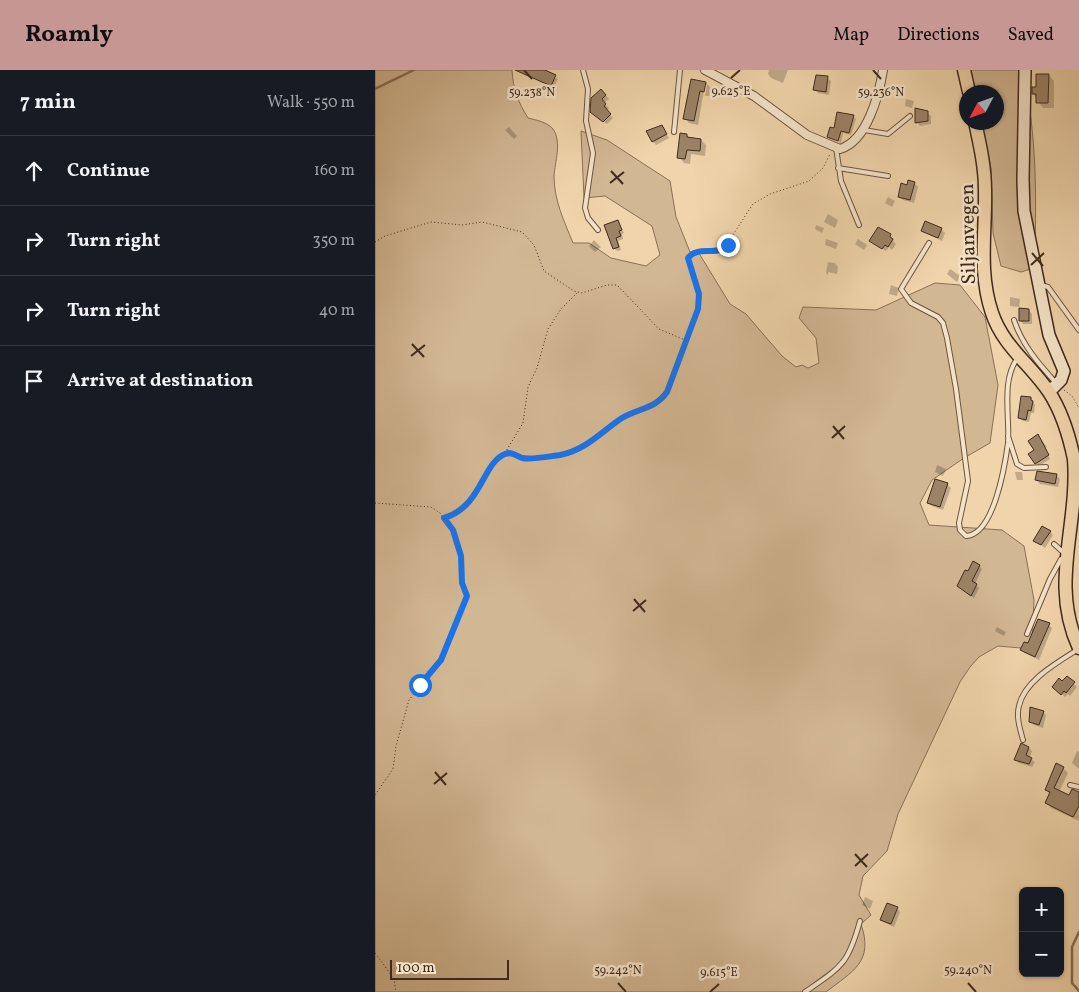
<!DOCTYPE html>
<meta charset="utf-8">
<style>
:root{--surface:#171b24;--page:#20242c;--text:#f1f3f6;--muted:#9ea1a6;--line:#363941;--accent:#c59692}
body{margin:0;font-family:Vollkorn,serif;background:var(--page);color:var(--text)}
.controls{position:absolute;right:15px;bottom:15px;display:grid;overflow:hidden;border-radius:8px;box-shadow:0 1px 4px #0004}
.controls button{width:45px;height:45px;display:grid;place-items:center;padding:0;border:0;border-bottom:1px solid var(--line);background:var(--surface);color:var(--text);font:25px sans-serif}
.compass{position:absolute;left:584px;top:15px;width:45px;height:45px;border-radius:50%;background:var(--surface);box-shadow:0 1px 4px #0004;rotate:229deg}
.scale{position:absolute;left:15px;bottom:12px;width:119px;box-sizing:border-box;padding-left:5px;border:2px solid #402b1c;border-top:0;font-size:14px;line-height:18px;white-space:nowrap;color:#402b1c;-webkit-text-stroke:4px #f5e3c8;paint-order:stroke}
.stop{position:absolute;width:15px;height:15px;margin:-11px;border:4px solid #1a73e8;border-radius:50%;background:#fff}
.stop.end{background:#1a73e8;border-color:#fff;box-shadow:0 1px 5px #0008}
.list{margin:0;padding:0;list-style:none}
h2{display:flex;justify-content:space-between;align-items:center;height:65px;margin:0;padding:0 20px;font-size:21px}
h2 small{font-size:16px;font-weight:400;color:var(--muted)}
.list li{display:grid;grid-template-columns:32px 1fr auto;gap:15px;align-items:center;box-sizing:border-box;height:70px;padding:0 20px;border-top:1px solid var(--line)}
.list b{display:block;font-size:19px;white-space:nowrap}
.list em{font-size:16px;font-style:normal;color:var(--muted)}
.icon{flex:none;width:28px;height:28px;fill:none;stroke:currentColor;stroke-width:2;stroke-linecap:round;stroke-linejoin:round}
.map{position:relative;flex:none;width:704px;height:922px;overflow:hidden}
header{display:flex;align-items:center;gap:30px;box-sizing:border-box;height:70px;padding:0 25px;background:var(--accent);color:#111}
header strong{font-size:24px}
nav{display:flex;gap:28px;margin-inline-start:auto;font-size:18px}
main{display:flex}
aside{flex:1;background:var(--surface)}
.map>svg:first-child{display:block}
</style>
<header>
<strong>Roamly</strong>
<nav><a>Map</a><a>Directions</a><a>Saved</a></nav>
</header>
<main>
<aside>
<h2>7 min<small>Walk · 550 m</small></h2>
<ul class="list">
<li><svg class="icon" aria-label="ahead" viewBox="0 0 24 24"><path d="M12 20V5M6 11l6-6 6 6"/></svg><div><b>Continue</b></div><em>160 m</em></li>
<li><svg class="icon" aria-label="right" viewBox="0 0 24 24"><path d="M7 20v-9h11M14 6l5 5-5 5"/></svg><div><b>Turn right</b></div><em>350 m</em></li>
<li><svg class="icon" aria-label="right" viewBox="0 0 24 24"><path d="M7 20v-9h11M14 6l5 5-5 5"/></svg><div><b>Turn right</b></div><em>40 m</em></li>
<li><svg class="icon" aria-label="arrive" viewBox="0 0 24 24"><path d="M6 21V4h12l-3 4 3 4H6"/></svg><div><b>Arrive at destination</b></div></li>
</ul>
</aside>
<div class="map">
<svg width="704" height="922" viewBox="0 0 704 922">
<rect width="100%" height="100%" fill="#f0d4ab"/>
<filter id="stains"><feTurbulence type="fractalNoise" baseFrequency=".004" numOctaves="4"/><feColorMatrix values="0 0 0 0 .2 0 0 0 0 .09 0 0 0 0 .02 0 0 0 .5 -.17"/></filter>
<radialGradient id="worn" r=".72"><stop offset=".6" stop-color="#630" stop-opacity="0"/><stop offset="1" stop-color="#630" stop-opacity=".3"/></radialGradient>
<path fill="#d2b793" stroke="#897158" d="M0,0H137C138,19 143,32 153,48C161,50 172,52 178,59C187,72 180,92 179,106C179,130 189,151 198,173H214L236,188L271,196L285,185L277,156L230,126L209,128L206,61L232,70L295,111L301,147L315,182L322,180L355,234L371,244L407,286L421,297L427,295L433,298L444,293L441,268L424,248L428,237L501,240L560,213L585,215L610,247L623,315L615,373L589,388L557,410L545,433L554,455L627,460L649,476L659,530L657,579L623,576L604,587L595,597L585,612L523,744L512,781L488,806L484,825L496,845L486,854C499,892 478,901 451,922H0Z
M592,0H648C662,65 662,132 659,198L646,202L626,196L618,163L616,98L606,53L622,52V22H599Z"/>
<path fill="#0003" d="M148,0H160L183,9L179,17L150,5Z
M394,0H413L408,13L396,8L393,4Z
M674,5L679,11V38H668L658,24Z
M452,8L456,11L454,25L443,23L440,20Z
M317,11L331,13L336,18L334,26H330L332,15H330L323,55L314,53L310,48Z
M226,20L234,29L229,33L234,38L231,41L238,48L232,54L220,45Z
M531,29L539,31L537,38L530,36Z
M542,39H547L556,46V54L545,56L542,52Z
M478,47L481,49L476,65L468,63L466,73L454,67L460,60Z
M286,56L294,68L281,75L278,71Z
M134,57L142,66L139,69L130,60Z
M312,65L315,69L326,70L331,75L330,86L316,84L315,94L309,93L304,87Z
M539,113L543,117L539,133L528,130L524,127L533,116Z
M513,127L520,131L517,137L510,133Z
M453,144L463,150L460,158L449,152Z
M243,152L249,163L247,164L248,169L243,171L246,180L242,181L239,178Z
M441,155L449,158L447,163L440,159Z
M503,159L519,169L518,171L521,174L517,180L514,177L511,181L499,174Z
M566,159L570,163L567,171L547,161Z
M451,169L463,173L461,179L450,175Z
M483,169L492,175L489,180L480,174Z
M219,170L226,177L220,182L214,176Z
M453,192L460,193L463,197L462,204L453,202V205L451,203Z
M575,199L585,206L582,212L572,204Z
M516,215L524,218L522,226L514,224Z
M635,227L645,229L644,237L635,236Z
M654,240L657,244V254H648L645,250Z
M656,328L660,335L659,343H656L654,352L648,351L645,348Z
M663,365L672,377L670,378L675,389L664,396L661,393Z
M562,395L571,399L568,406L560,402Z
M640,402H647L648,410H642Z
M681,405L685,409L683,417L665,414L661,410Z
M572,414L576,418L568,440L557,436L553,433Z
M675,462L678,465L670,478L660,470Z
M604,496L607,499L600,514L604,518L599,528L587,519L593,503Z
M674,555L677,558L664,590L650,583L647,580Z
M622,557L631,562L629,566L620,561Z
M692,608L702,617L695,626L693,624L690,627L679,617Z
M668,642L671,645L668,658L659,655L656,651Z
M654,678L657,681L654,688L660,692L657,697L644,693L641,690Z
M702,681L704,682V699L697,693Z
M688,698L693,703L684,722L694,727L704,724V751L676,738L671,732L675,724L671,720Z
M490,827L498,831L495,839L487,835Z
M522,838L525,842L519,857L510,853L507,850Z"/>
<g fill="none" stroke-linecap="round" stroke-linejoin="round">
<path stroke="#866e54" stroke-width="2.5" d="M0,19L39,0
M704,862L697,877V913L704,921"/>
</g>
<path fill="#9c8366" stroke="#402b1c" d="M140,0H170L181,5L176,16Z
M661,4H674L673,33H661V24H657V17H661Z
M441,5L453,6L451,22L438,20Z
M316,9L331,12L329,22L325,21L319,51L308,49Z
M226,19L231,25L227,29L231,34L229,36L236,44L228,52L215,42L216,28Z
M540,38L553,41V51L540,53Z
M462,42L479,45L474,63L466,61L463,71L452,67L455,57L459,58Z
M287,55L292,64L277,72L271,61Z
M305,63L312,64V67L326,69L325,81L312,80L310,89L302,88Z
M533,110L540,112L535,130L523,127L526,113L532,115Z
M243,150L247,160L244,161L246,166L241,168L244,177L238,179L229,155Z
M550,151L567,158L563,168L546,161Z
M503,157L516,164L515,167L518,169L513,177L510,175L507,179L494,171Z
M644,238L654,239V251H644Z
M646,326L656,327V330L658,331L656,341L653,340L651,350L643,348Z
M663,364L674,385L660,394L653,384L659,380L653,371Z
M662,401L682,404L680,414L660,410Z
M560,409L573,413L565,437L552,433Z
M667,456L676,461L666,475L658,471Z
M598,491L605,495L597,511L602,514L596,526L582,516L590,500L593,501Z
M663,549L675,553L660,587L645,580L649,572L653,573Z
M692,606L700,612L691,623L689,621L686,625L677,617L684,608L687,611Z
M655,637L669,641L664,655L654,652Z
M646,673L654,677L651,685L657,688L654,694L639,690Z
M681,693L689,697L679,718L694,725L697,719L704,722V736L698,747L670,733L675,722L670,720Z
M512,833L523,837L516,854L505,850Z"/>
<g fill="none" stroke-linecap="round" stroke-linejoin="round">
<defs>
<path id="lane" d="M208,0L213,19L211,51L218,83L210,138L213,148L223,160
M489,60L513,64L535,46
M299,62L305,0
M461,78L466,111L484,155
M463,98L513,106
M554,173L526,219L536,233L563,247L568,253L572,268L581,319L593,411L584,453L585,460L591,466C619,465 630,395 633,373C635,347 626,311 642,289
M666,215L673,217L704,260
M639,250C647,275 664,294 681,313
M633,366L642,394L649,398L671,397
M679,474L688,482
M652,564L675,509L686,489
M648,670C645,659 641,647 644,636C649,611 683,592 702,580
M695,715L704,717
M430,922C466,897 473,895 485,851"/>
<path id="street" d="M330,0L379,26L432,65L465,79C492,71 504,25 508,0"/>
<path id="secondary" d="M650,0L648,110L649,141L674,265L689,301L686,310L674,322"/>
<path id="primary" d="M589,0L594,22
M600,52C605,75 610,97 610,120C611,162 603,202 617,243C628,276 655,294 674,322C687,342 694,365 699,389C704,457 674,513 704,578"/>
</defs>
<use href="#lane" stroke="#6c5540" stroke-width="6"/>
<use href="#street" stroke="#6c5540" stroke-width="10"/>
<use href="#secondary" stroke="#402b1c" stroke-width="14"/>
<use href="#primary" stroke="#402b1c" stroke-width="15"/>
<path stroke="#402b1c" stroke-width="1" stroke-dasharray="1 2.5" stroke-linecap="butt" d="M0,172L10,166L56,152L87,155L107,152L147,162L159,175L169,201L199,221L207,223L232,215H242L284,259L310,270
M689,320L697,326L704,338
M130,383L148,353L153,317L162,298L173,259L186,239L203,222
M0,433L56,437L65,443L78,460L86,486L87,513L92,526L66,590L34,630L21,676L18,699L0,725
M69,449C108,437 106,393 130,384C137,381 141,385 147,388C157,391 176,386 185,385C211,380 227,362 247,348C264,337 278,341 293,323L323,239L324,224L313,191L314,185L321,182L348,180L378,134L395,124L434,111L448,98L455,84
M0,883L19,909L21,922"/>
<use href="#lane" stroke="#f5e3c8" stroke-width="4"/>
<use href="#street" stroke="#f5e3c8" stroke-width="8"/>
<use href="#secondary" stroke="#f5e3c8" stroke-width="11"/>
<use href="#primary" stroke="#f0d4ab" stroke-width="12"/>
</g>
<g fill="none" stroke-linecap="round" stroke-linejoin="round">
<path stroke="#1a73e8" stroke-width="6" d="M45,615L66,590L92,526L87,513L86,486L78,460L69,448C107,437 107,393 130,384C137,381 141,386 147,388C157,390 176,386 185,385C211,380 227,361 247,348C264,338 280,339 292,322L323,239L324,224L313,188C323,175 341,187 353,175"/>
</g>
<path fill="none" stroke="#402b1c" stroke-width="2" d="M149,0L157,9M498,0L506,9M356,8L365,0M236,101L248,114M235,113L249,102M657,183L668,196M656,195L669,183M37,274L49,287M36,286L50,275M458,356L469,369M457,368L470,356M259,529L270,542M258,541L271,530M60,702L71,715M59,714L72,703M480,784L492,797M480,796L493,784M243,913L251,922M593,913L601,922M335,922L344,914"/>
<g text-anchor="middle" stroke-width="5" stroke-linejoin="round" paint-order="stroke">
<g font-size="20" fill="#402b1c" stroke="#f5e3c8">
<text transform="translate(592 164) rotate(-91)" y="7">Siljanvegen</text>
</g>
</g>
<g font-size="12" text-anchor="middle" fill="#402b1c" stroke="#f5e3c8" stroke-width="5" stroke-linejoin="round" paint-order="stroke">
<text x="356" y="25">9.625°E</text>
<text x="157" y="26">59.238°N</text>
<text x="506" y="26">59.236°N</text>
<text x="243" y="904">59.242°N</text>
<text x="593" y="904">59.240°N</text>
<text x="344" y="906">9.615°E</text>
</g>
<rect width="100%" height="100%" filter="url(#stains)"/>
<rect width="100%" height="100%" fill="url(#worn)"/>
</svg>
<div class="controls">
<button>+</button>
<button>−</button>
</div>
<svg class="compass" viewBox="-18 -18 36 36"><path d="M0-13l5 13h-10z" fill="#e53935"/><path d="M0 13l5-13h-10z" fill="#9ea1a6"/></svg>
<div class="scale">100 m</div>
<div class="stop" style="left:45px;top:615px"></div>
<div class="stop end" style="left:353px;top:175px"></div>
</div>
</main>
